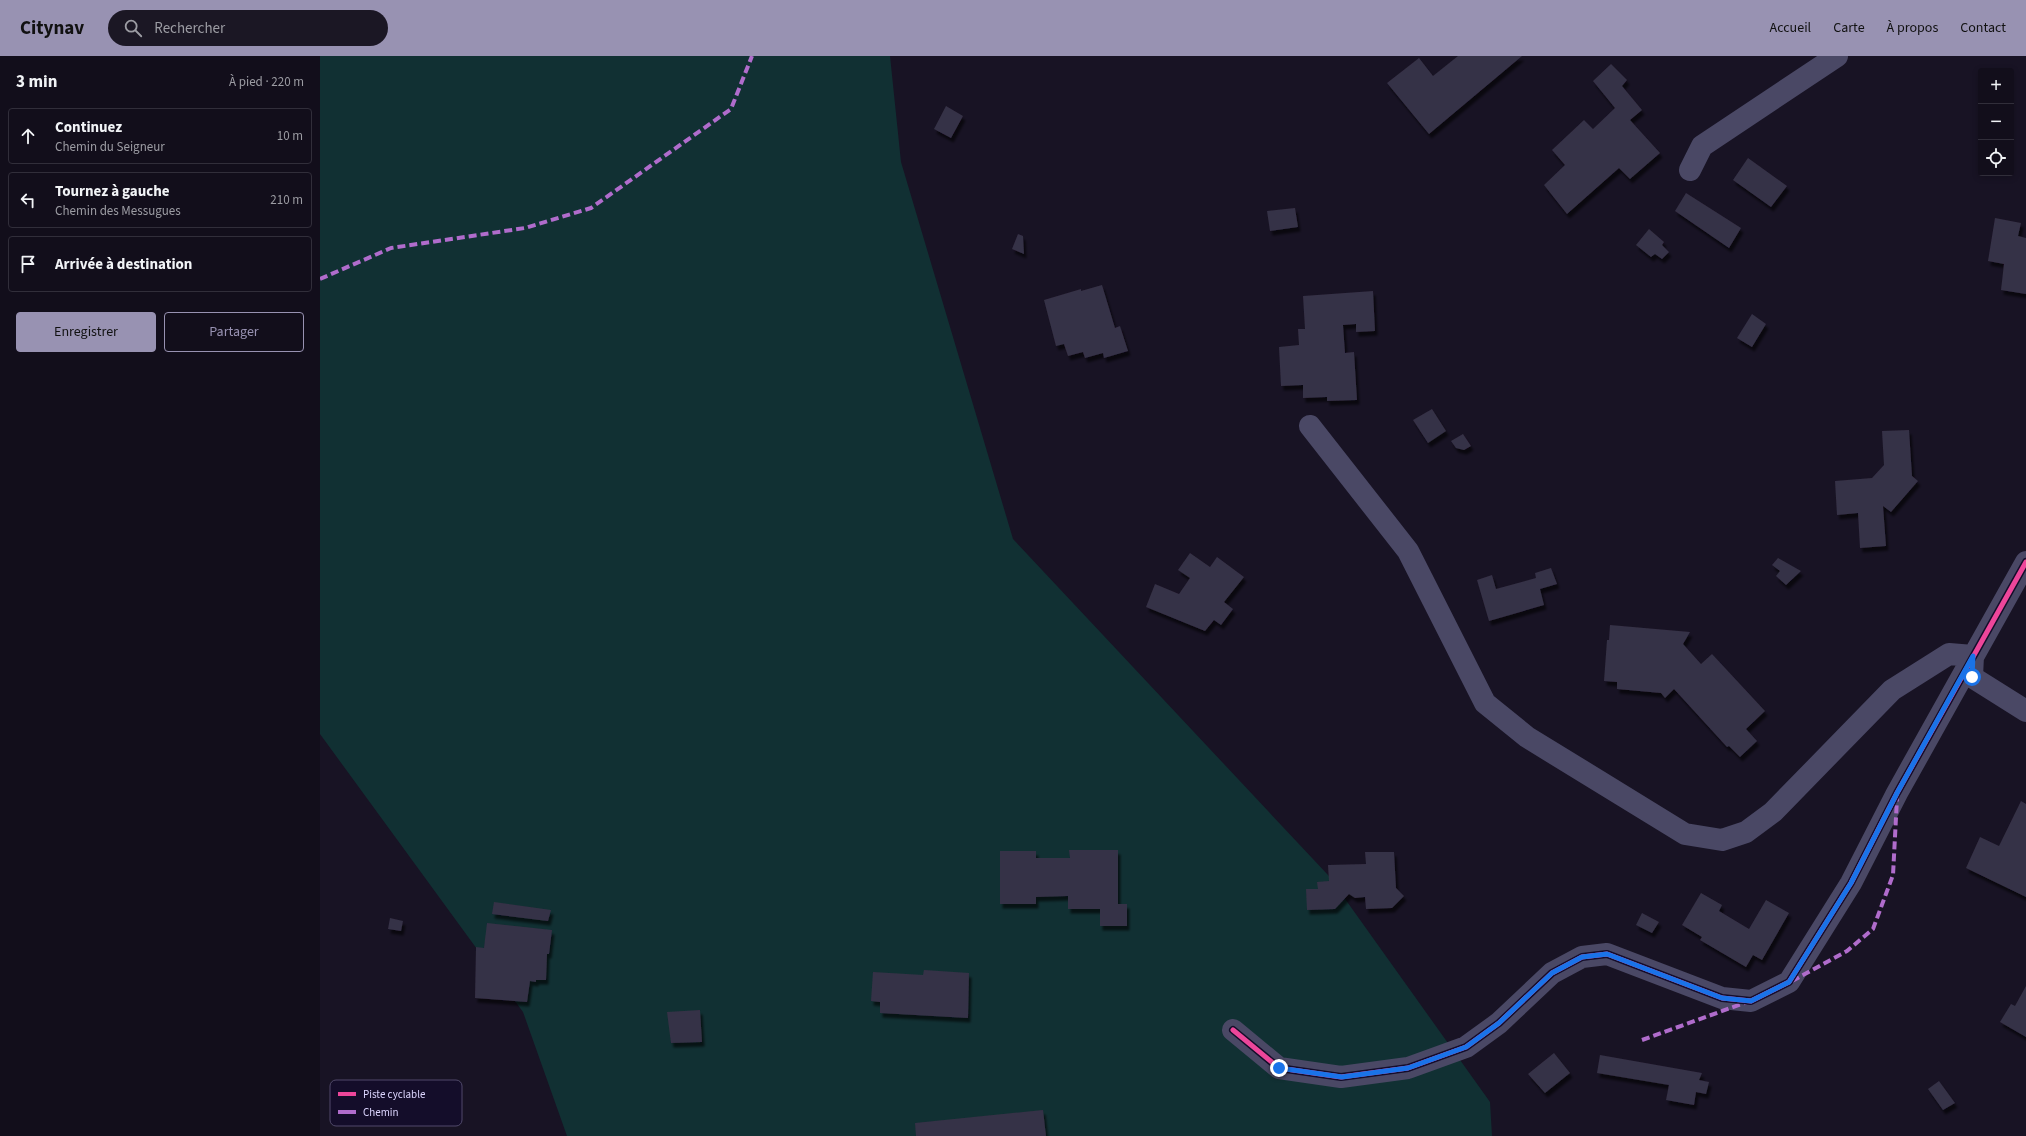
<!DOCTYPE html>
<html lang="fr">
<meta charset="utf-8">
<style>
:root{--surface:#120e1b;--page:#1b1724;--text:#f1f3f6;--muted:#9c9ca3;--line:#312e3a;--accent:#9892b2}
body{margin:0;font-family:"Source Sans 3",sans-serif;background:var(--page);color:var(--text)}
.controls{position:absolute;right:12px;top:12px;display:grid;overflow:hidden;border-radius:4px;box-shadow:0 2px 6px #0003}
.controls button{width:36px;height:36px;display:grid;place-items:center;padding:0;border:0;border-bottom:1px solid var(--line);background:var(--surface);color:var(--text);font:20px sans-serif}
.stop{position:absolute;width:12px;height:12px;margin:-9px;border:3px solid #1a73e8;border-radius:50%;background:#fff}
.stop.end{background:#1a73e8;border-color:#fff;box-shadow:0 1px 4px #0008}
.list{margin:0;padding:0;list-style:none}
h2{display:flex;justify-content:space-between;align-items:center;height:52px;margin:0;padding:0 16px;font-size:17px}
h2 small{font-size:13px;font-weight:400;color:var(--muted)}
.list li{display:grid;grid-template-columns:26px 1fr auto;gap:12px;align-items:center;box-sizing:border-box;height:56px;margin:0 8px 8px;padding:0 8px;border:1px solid var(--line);border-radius:4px}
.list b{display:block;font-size:15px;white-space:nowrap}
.list p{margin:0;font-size:13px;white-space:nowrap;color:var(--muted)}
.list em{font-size:13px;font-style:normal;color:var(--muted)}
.actions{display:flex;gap:8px;padding:12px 16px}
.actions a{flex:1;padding:9px 0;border:1px solid var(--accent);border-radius:4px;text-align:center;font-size:14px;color:var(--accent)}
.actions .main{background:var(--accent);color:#111}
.icon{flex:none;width:22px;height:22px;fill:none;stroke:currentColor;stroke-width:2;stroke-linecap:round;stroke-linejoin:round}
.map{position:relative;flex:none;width:1706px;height:1080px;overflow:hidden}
header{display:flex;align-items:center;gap:24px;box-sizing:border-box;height:56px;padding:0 20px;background:var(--accent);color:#111}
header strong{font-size:19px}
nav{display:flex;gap:22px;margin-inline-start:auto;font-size:14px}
.search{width:280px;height:36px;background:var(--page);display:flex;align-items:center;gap:10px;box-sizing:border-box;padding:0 14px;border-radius:22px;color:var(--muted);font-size:15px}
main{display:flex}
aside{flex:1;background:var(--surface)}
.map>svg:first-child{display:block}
</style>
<header>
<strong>Citynav</strong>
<div class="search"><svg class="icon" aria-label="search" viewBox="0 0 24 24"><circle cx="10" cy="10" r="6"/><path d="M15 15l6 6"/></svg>Rechercher</div>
<nav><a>Accueil</a><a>Carte</a><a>À propos</a><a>Contact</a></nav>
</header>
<main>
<aside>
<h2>3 min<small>À pied · 220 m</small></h2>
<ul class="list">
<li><svg class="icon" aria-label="ahead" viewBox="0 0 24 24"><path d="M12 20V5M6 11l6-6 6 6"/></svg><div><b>Continuez</b><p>Chemin du Seigneur</p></div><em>10 m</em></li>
<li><svg class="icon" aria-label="left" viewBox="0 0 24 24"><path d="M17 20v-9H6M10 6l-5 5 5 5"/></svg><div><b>Tournez à gauche</b><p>Chemin des Messugues</p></div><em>210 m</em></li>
<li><svg class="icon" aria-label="arrive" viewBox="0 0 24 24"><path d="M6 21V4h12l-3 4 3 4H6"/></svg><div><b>Arrivée à destination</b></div></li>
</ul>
<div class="actions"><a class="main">Enregistrer</a><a>Partager</a></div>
</aside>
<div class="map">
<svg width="1706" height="1080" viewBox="0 0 1706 1080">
<defs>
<filter id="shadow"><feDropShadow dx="2.5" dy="4.5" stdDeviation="1" flood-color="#0009"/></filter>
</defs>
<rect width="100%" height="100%" fill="#181324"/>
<path fill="#113033" d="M0,0H570L581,106L693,483L1008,819L1170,1046L1172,1080H247L203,956L0,678Z"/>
<path fill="#363146" filter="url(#shadow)" d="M1138,0H1202L1109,78L1067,27L1099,2L1113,20Z
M1291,8L1307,24L1302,30L1322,54L1310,64L1340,97L1310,123L1299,112L1247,158L1224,129L1245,109L1232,94L1264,64L1273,73L1295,52L1273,25Z
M626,50L643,60L631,82L614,73Z
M1428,102L1467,130L1451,151L1413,124Z
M1366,137L1421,172L1409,192L1355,155Z
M975,152L978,171L950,175L947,155Z
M1675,162L1701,167L1698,180L1706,182V238L1681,234L1684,208L1668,205Z
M1329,173L1344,186L1342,189L1349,196L1342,203L1335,198L1331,201L1316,189Z
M698,178L703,180L704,198L692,193Z
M782,229L795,272L800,270L808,295L784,302L783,297L765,302L763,296L748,300L744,288L736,290L724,244L761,233V235Z
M1053,235L1055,275L1036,276V268L1023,269L1025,297L1034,296L1037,344L1007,345V341L983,342V329L961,330L959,291L979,289L978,273H985L983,240Z
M1432,258L1446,268L1432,291L1417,282Z
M1112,353L1126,375L1108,387L1093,364Z
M1589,374L1592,420L1598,425L1571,456L1563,450L1566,490L1540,492L1538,457L1517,459L1515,425L1552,422L1564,409L1562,375Z
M1143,378L1151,390L1144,394L1136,392L1131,385Z
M870,497L890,511L897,501L924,521L904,546L913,553L901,569L894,564L885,575L826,551L835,528L859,538L870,522L858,514Z
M1458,502L1481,515L1466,529L1456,520L1460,515L1452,509Z
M1231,512L1237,528L1220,533L1224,549L1169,565L1157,524L1172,519L1176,533L1216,522L1215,517Z
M1290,569L1370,576L1363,588L1381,608L1392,598L1445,655L1426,673L1437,685L1420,701L1409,690L1407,691L1354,633L1345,642L1341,637L1297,633V626L1284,625L1287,584H1289Z
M1701,745L1706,748V841L1646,812L1660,781L1679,790Z
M749,794H798V848H807V870H780V853H748V840L716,841V848H680V795H716V802H750Z
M1045,796H1074L1076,832L1084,840L1072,852L1046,853L1045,841L1035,842L1029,838L1015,853L987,854L986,833H998L997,826L1009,825L1008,809L1046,808Z
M1381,837L1402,849L1399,855L1429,873L1446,844L1469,857L1442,904L1433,899L1426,911L1380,884L1382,881L1362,869Z
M174,846L231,854L228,865L172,858Z
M1322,857L1339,866L1332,877L1316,869Z
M70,862L83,865L81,875L68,873Z
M167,867L232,874L229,898H227L226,924H216V926L210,925L207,946L155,942L156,891L164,892Z
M604,914L649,917L648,962L560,957V946L551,945L553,916L603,919Z
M1706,930V981L1680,966L1691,948L1695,950Z
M380,954L382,986L351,987L347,956Z
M1234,997L1250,1017L1225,1037L1208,1018Z
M1280,999L1382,1017L1379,1024L1389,1026L1386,1038L1376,1036L1374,1049L1346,1044L1349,1029L1277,1017Z
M1619,1025L1635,1047L1623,1054L1608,1033Z
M723,1054L726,1080H596L595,1067Z"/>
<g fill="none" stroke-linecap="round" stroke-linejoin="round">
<path stroke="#4a4865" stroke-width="22" d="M1370,114L1382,90L1517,0
M990,370L1088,495L1165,647L1207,681L1365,778L1402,784L1426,776L1453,756L1572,634L1629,598L1653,600
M1653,600L1652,621L1706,655
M913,974L959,1012L1021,1021L1088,1012L1146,991L1179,967L1232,917L1262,901L1287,898L1402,942L1431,945L1469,926L1531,827L1577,737L1706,506"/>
<path stroke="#b06ccc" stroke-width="4" stroke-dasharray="8 4" stroke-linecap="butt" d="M0,223L71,192L205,172L271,152L411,53L432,0
M1472,925L1527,895L1553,873L1573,819L1577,742
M1322,984L1427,946"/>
<defs>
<path id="cycleway" d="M913,974L959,1012L1021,1021L1088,1012L1146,991L1179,967L1232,917L1262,901L1287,898L1402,942L1431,945L1469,926L1531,827L1577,737L1706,506"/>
</defs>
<use href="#cycleway" stroke="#140d2a" stroke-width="8"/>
<use href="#cycleway" stroke="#ed469a" stroke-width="5"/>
</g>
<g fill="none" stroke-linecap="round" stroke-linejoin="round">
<path stroke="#1a73e8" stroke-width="5" d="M959,1012L1022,1021L1088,1012L1146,991L1179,967L1232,917L1262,901L1287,898L1402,942L1431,945L1469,926L1531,827L1577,737L1653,600L1652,621"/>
</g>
<rect x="10" y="1024" width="132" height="46" rx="6" fill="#140d2a" stroke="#50496a" stroke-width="1"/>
<rect x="18" y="1036" width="18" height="4" fill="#ed469a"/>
<rect x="18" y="1054" width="18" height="4" fill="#b06ccc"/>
<g font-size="11" fill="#ddd6ff">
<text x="43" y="1042">Piste cyclable</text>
<text x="43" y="1060">Chemin</text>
</g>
</svg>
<div class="controls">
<button>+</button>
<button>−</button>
<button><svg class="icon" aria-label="locate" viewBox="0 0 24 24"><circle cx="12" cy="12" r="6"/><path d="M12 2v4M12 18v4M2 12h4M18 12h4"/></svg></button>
</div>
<div class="stop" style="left:1652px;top:621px"></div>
<div class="stop end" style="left:959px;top:1012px"></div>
</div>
</main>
